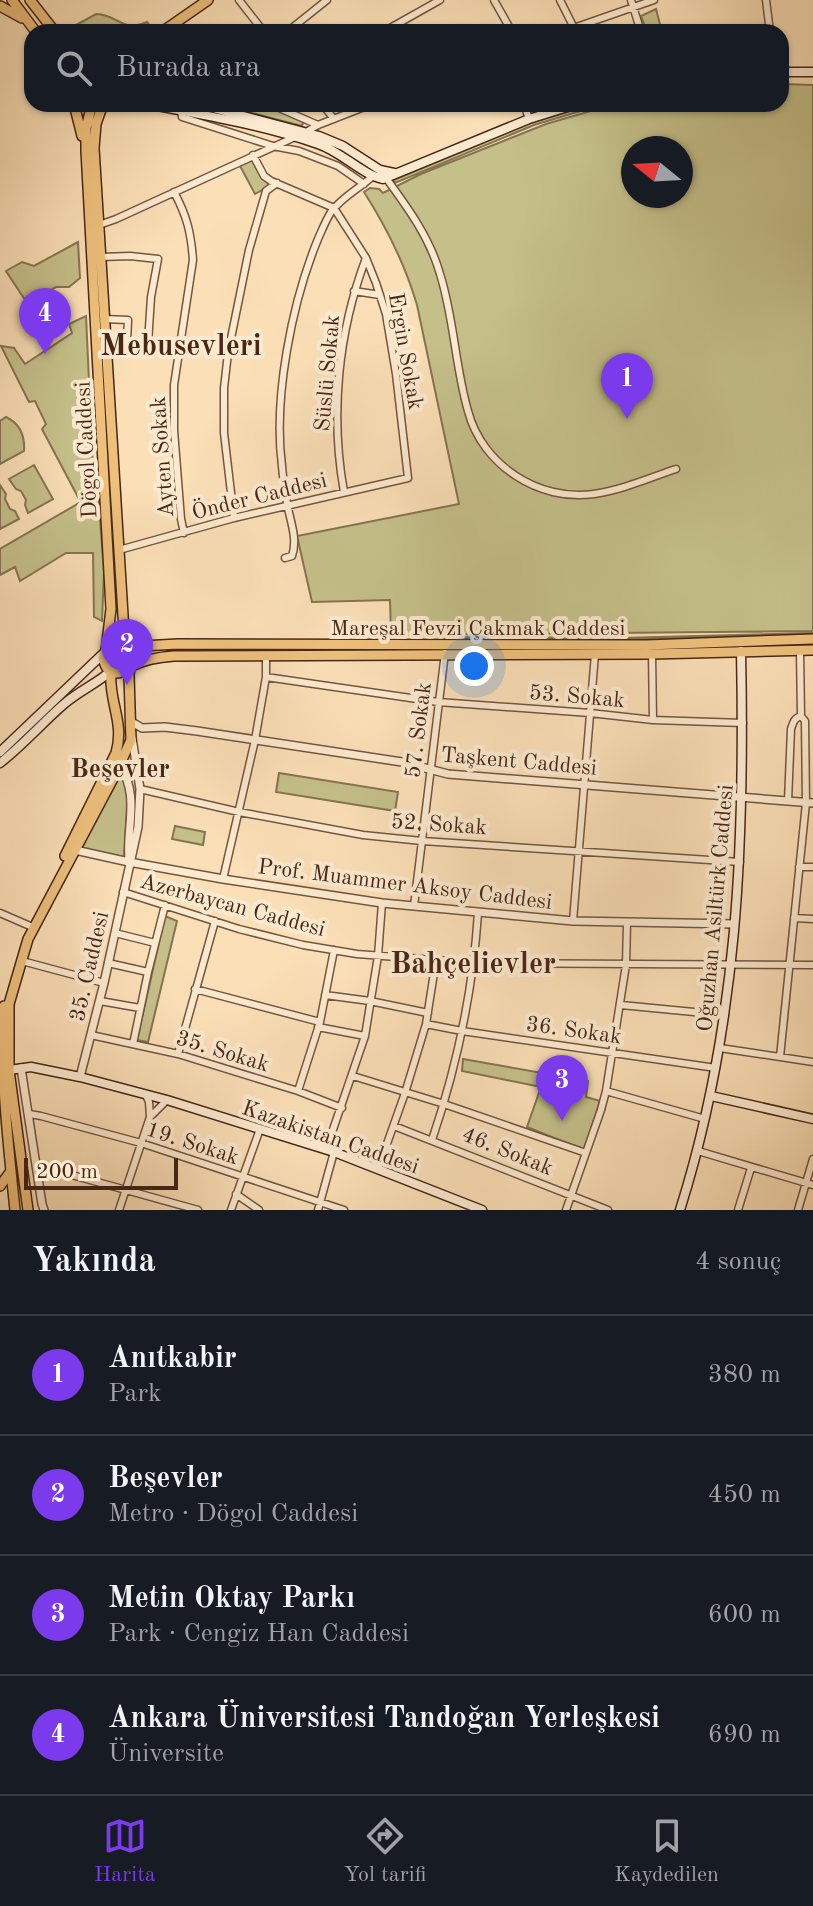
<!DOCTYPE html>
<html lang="tr">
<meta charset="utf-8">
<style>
:root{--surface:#171b24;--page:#242831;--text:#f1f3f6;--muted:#9ea1a6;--line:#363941;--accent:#7c3aed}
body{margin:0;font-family:"Old Standard TT",serif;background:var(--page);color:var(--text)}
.compass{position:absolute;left:621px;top:136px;width:72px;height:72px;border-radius:50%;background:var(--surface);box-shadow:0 2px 6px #0004;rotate:288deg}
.scale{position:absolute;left:24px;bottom:20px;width:154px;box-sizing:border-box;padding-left:8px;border:4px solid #482717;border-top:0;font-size:22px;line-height:28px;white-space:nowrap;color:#482717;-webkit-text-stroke:6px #fcead0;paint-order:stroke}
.you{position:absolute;left:474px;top:666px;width:28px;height:28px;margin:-20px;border:6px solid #fff;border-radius:50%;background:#1a73e8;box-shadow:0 0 0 12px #1a73e833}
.badge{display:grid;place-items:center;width:52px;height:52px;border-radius:50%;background:var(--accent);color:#fff;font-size:26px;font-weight:700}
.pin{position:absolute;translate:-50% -66px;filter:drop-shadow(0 2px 4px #0008)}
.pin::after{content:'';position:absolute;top:42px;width:28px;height:24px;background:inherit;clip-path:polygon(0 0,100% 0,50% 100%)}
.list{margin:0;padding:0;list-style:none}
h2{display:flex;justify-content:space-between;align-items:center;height:104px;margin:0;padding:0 32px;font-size:34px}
h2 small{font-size:26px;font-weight:400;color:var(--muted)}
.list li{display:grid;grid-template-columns:52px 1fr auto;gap:24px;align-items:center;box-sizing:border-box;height:120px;padding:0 32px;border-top:2px solid var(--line)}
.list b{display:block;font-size:30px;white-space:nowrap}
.list p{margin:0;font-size:26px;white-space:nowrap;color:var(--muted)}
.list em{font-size:26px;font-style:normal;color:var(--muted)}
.icon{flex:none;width:44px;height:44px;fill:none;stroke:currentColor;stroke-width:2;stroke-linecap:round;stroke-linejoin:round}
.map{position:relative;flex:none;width:813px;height:1210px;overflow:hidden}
.search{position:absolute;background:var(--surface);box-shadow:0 2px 6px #0004;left:24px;right:24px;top:24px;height:88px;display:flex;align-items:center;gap:20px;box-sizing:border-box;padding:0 28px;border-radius:24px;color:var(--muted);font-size:30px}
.sheet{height:584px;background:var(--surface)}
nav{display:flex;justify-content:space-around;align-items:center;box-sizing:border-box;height:112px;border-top:2px solid var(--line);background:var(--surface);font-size:22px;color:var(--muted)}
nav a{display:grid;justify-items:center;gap:4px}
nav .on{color:var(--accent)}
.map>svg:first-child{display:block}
</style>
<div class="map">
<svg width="813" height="1210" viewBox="0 0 813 1210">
<rect width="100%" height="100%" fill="#fbdfb7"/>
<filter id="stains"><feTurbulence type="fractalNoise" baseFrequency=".0025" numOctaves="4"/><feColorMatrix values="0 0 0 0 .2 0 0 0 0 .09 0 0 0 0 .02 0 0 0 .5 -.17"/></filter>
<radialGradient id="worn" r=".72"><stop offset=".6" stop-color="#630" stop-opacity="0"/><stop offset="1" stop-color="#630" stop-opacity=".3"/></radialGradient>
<path fill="#c5c08a" stroke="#867450" stroke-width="2" fill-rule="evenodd" d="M656,9L661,28L667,27L668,32H647L641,16Z
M96,14C119,15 123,33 147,22L152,28L145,32L65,31Z
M784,84L813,85V631L391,635L390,600L312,602L297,536L459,504L417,305C405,264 387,228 364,192L370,188L379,189L383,193L421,174L546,124L594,110L596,111L601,110V108L620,104H781V85ZM633,148H681V196H633Z
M217,104H260L304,120L302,126Z
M593,104L594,107L534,125L395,183L394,180L533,122Z
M251,159L263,178L273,184L255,194L239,164Z
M78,242L80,278L69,287H56L27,303L6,271L22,262L34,266Z
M86,316L94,490L79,499L42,429L46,424L35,401L29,402L1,346L14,348L25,364L72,333L69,324Z
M6,417C21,424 25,436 24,451L0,464V421Z
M34,465L53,499L28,513L25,505L26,500L21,491L16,489L9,479Z
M0,485L6,494L5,499L10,509L15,511L19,519L0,529Z
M98,492L104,572L102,621L94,617L93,553H66L20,581L15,567L0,575V549Z
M813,633V635L620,640L445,639L444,637L620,638Z
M279,773L398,792L395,811L276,792Z
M119,778L124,780L128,794L124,857L80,848L114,781Z
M175,826L205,832L203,845L172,839Z
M165,916L177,921L148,1042L137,1040Z
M463,1059L588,1081L586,1097L600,1101L584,1150L527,1127L541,1087L462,1071Z"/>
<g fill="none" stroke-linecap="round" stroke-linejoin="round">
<defs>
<path id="minor" d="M239,0L264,32
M494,0L512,32
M560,0L574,28
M631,0L641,32
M766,0L770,32
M287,32L327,0
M383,32L440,0
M562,32L654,0
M270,104L318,125
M322,104L334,119
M524,104L529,119
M181,111L182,117L273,146L299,151L338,166L364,184
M306,132L318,125L372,104
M386,178C408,208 430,238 440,274C454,318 455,366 468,411C482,465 539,502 594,494C622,490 649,478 676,469
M174,192C187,216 191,233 193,260L174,385V430L181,519L184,533
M99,225L116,219L295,137
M101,257L130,256L158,259L151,297L148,343
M354,291L380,295
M104,319L128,320L127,342H105
M344,492C330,414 338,333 366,258
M234,518L224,433V388L228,353L249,250L266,191L277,183
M119,550L234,518L408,478L396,374L386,314L376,283L366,258L334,208L271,181L264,176L253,155
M285,558L292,556C298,538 290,521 287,503C285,491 283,479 282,466C273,398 292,302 318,239C322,230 326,220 331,212C342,197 360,188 373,176
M652,654L653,720
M266,677L438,702L590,713L653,720L743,723
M140,789L239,812L363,835L422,841L740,862
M788,801L791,729C793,723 794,718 801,716
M799,867H813
M223,879L255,740L266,677V655
M123,892L239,929L303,945L357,954L475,963L813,965
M414,906L445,653
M0,913L30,926
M794,918L813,919
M573,921L595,654
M115,933L155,943
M22,961L104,983
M108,963L148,972
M195,989L320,1022
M325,995L370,1001L428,1013
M100,1001L140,1008
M621,1005L725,1015
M426,1024L462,1031L716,1068
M318,1027L365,1036
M91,1035L178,1054L298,1091L342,1108
M133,1044L148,972L165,905
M720,1048L813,1062
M178,1054L215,921
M780,1057L806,803L805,721L801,716L800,650
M353,1076L444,1104L586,1153
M298,1091L320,1022L334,950
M606,1091L705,1119
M29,1114L41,1116L141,1143L344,1210
M150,1117L167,1100
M394,1126L608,1210
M432,1140C457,1066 473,990 478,913
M326,1150L365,1036L378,956L382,903
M698,1151L813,1185
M36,1165L198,1210
M378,1169L405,1093L426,1024L436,960
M236,1194L259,1210
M119,1210L150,1117L149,1102L146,1095
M231,1210L260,1129
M318,1210L334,1152
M566,1210L601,1110L606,1091L626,965L627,923
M738,1210L751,1168
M798,1210L813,1159"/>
<path id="tertiary" d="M130,721L142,728L165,727L197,731L402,762L448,774L813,803
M120,766C140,796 126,827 129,860
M75,850L129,862L223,879L382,903L573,921L734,924
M21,1068L42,1204L44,1210
M80,1077L104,983L138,827L140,789L132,738"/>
<path id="secondary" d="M176,32L178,28
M781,72H813
M147,104C204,115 263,125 318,144C342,152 361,174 383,179L529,119L577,104
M198,104L319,136L343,146L380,170L394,173
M0,752L106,651
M0,763C23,745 42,723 64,704C79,691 96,684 111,671
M9,1070L31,1067L80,1077L167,1100L334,1152L482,1210
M711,1096L813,1119
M680,1210C738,1026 745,843 741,651"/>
<path id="primary" d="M12,0L36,32
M30,0L55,32
M0,6L22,18
M162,32L208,0
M74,104L82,136
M92,104L86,128V151L111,609L106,650L103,658C105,665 107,672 115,673C123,674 127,667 134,665C146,659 161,657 174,656L652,654L813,650
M103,104L96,124L94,148L125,647
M106,650C112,645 118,643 125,647L178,644L647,645L813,639
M65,856L116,753C125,722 108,701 111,671
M4,1006C0,1073 8,1143 15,1210
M0,1186L11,1171
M28,1210L9,1070V1004L28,939L116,773L131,740L129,675L131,657L125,647"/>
</defs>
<use href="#minor" stroke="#75553f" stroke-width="9"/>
<use href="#tertiary" stroke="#75553f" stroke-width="10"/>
<use href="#secondary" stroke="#482717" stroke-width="11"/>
<use href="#primary" stroke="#482717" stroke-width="12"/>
<use href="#minor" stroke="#fcead0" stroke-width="6"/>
<use href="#tertiary" stroke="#fcead0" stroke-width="7"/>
<use href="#secondary" stroke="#fcead0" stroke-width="8"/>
<use href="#primary" stroke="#eec07c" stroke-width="9"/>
</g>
<g text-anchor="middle" stroke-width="8" stroke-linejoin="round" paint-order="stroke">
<g font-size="22" fill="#482717" stroke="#fcead0">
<text transform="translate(407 351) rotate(80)" y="8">Ergin Sokak</text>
<text transform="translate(326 373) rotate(-85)" y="8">Süslü Sokak</text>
<text transform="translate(85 450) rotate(-93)" y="8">Dögol Caddesi</text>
<text transform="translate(161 457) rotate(-94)" y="8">Ayten Sokak</text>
<text transform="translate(259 495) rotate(-14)" y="8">Önder Caddesi</text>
<text x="478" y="635">Mareşal Fevzi Çakmak Caddesi</text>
<text transform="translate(577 695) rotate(5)" y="8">53. Sokak</text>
<text transform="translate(417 730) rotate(-83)" y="8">57. Sokak</text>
<text transform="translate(519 760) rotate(5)" y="8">Taşkent Caddesi</text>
<text transform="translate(439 823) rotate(4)" y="8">52. Sokak</text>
<text transform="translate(405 883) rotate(7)" y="8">Prof. Muammer Aksoy Caddesi</text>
<text transform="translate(233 904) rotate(15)" y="8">Azerbaycan Caddesi</text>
<text transform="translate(714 908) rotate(-85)" y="8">Oğuzhan Asiltürk Caddesi</text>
<text transform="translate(88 966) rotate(-77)" y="8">35. Caddesi</text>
<text transform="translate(574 1029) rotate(8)" y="8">36. Sokak</text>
<text transform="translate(223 1050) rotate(17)" y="8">35. Sokak</text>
<text transform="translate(331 1136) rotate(19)" y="8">Kazakistan Caddesi</text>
<text transform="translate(193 1142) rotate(18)" y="8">19. Sokak</text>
<text transform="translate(508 1150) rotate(22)" y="8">46. Sokak</text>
</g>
<g font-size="26" font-weight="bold" fill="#482717" stroke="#fcead0">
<text x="120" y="777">Beşevler</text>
</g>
<g font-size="30" font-weight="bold" fill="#482717" stroke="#fcead0">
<text x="181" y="355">Mebusevleri</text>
<text x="473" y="973">Bahçelievler</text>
</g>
</g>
<rect width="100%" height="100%" filter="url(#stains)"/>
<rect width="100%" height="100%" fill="url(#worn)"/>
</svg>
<svg class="compass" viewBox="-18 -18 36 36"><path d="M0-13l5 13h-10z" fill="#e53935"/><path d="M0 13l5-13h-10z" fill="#9ea1a6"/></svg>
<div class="scale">200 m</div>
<div class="you"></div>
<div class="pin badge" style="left:627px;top:419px">1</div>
<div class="pin badge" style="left:127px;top:685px">2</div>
<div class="pin badge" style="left:562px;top:1121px">3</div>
<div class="pin badge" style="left:45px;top:354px">4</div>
<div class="search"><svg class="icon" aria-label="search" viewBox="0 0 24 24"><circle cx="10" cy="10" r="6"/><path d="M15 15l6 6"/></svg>Burada ara</div>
</div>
<section class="sheet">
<h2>Yakında<small>4 sonuç</small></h2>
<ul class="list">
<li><span class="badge">1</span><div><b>Anıtkabir</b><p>Park</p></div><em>380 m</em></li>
<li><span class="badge">2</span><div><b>Beşevler</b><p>Metro · Dögol Caddesi</p></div><em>450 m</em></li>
<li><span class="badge">3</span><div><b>Metin Oktay Parkı</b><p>Park · Cengiz Han Caddesi</p></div><em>600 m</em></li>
<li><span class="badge">4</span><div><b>Ankara Üniversitesi Tandoğan Yerleşkesi</b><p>Üniversite</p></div><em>690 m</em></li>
</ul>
</section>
<nav>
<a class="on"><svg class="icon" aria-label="map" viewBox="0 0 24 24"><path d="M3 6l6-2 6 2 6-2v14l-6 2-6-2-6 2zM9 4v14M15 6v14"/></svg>Harita</a>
<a><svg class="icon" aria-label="directions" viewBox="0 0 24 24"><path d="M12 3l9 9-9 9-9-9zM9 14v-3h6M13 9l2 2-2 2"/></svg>Yol tarifi</a>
<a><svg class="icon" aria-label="saved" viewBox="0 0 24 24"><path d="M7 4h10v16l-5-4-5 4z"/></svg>Kaydedilen</a>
</nav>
